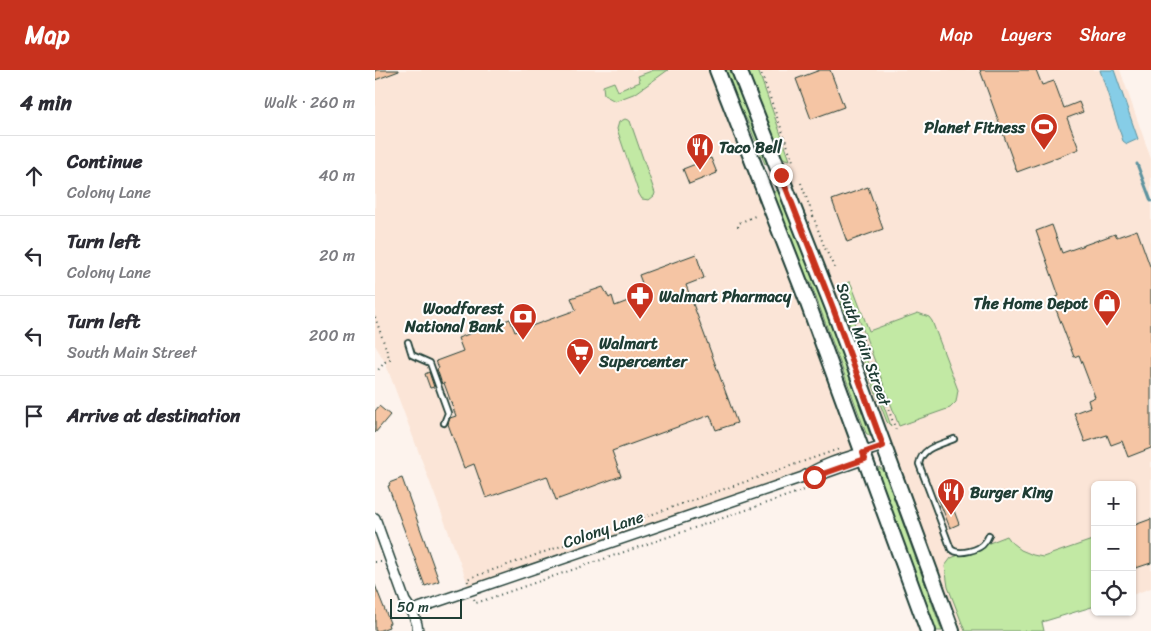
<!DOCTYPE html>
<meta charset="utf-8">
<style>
:root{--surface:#fff;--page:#f2f2f3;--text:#2b2b33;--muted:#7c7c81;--line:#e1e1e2;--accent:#c8321e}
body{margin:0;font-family:Sriracha,sans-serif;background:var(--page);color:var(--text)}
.controls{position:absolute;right:15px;bottom:15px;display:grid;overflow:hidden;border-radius:8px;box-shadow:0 1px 4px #0004}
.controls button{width:45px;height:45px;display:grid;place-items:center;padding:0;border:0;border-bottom:1px solid var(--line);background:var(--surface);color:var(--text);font:25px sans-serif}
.scale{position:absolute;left:15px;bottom:12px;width:72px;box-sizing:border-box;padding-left:5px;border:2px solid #1f3d34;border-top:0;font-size:14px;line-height:18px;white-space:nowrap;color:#1f3d34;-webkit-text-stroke:4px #fff;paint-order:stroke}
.stop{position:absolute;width:15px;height:15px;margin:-11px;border:4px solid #c8321e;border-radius:50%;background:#fff}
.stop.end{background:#c8321e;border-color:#fff;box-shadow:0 1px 5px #0008}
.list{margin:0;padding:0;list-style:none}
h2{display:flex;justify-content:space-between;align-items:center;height:65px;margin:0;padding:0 20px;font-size:21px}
h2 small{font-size:16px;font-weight:400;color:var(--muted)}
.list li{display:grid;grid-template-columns:32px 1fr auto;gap:15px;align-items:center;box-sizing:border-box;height:80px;padding:0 20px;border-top:1px solid var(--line)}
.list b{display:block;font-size:19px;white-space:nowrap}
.list p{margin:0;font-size:16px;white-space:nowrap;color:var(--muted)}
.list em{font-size:16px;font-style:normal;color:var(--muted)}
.icon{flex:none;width:28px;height:28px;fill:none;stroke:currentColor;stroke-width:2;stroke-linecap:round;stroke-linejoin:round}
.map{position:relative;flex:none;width:776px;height:561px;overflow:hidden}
header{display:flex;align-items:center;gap:30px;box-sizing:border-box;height:70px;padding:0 25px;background:var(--accent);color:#fff}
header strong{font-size:24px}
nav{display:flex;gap:28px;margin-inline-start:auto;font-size:18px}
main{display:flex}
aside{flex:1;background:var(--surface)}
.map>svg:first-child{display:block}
</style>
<header>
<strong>Map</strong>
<nav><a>Map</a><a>Layers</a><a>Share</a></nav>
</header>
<main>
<aside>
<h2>4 min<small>Walk · 260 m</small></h2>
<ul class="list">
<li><svg class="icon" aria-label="ahead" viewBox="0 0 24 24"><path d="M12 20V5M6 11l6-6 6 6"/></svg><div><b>Continue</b><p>Colony Lane</p></div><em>40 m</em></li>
<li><svg class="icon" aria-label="left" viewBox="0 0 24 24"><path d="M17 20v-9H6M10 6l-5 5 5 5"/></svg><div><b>Turn left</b><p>Colony Lane</p></div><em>20 m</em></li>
<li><svg class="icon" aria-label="left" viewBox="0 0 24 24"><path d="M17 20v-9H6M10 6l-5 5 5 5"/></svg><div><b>Turn left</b><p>South Main Street</p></div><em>200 m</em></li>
<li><svg class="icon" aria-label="arrive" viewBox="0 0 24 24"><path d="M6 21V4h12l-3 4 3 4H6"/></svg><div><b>Arrive at destination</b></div></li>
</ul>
</aside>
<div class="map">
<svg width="776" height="561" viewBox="0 0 776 561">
<rect width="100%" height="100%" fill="#fdf3ed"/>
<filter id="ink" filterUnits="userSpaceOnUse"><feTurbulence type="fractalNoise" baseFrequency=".02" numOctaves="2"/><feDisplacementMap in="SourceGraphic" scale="10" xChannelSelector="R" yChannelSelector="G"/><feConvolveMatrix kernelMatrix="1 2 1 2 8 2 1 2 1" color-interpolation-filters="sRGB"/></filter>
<g filter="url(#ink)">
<path fill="#fbe5d7" d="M0,0H342L488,383L94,520L90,506L10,292L0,275Z
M371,0H745L776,89V518L757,525V415H720V536L667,552L669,561H583L450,194Z"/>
<path fill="#c2e9a4" stroke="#70936c" d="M279,0H293L261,23L240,31L229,25L228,16L239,12L243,21L265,12L263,6Z
M348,0H356L393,92L390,94L372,50L358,26Z
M373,0H383L415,90L410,89L403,84L373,6Z
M250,49L255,51L280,123L279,126L274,130L267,129L264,124L242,59L244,52Z
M403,120L437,203L496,367L491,363L435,211L427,203L400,133V121Z
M473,212H475L477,216L494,261L543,243L554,247L557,251L583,320L581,332L575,338L524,356L471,214Z
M467,226L474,238L516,356L512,352L466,232Z
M504,397L509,401L567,561H559L503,403Z
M632,466L637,473L646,480L658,485L668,487L720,469V536L667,552L669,561H590L573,517L570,496L576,488Z"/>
<path fill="#86cde7" stroke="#5d939f" d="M725,0H739L763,69L752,74L748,71Z"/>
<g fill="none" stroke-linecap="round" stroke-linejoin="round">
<path stroke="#5d939f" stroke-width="3" d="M762,94L776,131"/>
</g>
<path fill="#f5c5a4" stroke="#1f3d34" d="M0,0H24V1L0,10Z
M445,0H455L469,37L436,49L421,9Z
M605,0H661L667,15L679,11L689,38L704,32L708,42L692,48L704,79L642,102Z
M336,88L342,103L314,114L308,99Z
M493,117L508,159L472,172L457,130Z
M677,155L687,183L740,164L742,167L762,160L776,199V378L753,387L747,371L736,375L732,365L710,372L699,343L715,337L713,330L720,327L704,285L699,287L677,229L684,226L661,161Z
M321,184L329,208L311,215L362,353L341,360L335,345L237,381L246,406L181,430L172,406L111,428L99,394L89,398L73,354L75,348L81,346L69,313L67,314L62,299L64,298L61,291L88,281L83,268L135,249L140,262L201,240L196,228L228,217L234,228L237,226L240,236L271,224L264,205Z
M54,302L59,317L55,318L50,304Z
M4,336L15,345L0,363V341Z
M27,408L64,511L50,516L13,416L15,415L14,413Z
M576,419L583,436L578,438L584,454L575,458L562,425Z
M776,449V493L761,498L757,489V456Z
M0,515L15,553L13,554L14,557L3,561H0Z"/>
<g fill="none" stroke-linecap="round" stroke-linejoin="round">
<defs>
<path id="service" d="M33,272L37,285L55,293L73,343L69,353
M579,369C565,375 547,377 544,394L576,479C584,486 605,480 610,472C612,470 613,467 614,465"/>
<path id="minor" d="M428,407H439L490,389
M0,448L30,531C37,540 42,549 43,561
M38,540L428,407C451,391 482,385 508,376"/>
<path id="primary" d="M342,0L431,228L553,561
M364,0L458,238L577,561"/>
</defs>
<use href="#service" stroke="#1f3d34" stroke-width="8"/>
<use href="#minor" stroke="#1f3d34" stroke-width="12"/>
<use href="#primary" stroke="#1f3d34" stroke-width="18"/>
<path stroke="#1f3d34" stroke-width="2" stroke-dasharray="1 4" stroke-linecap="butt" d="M385,0L418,91
M426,113L449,176L460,199
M363,157L364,153L380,146
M468,218L476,236L522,363
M0,247L15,290L10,292L3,300
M0,492H6
M93,512L92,509L464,379
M99,529L101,533L438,417"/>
<use href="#service" stroke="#fff" stroke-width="4.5"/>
<use href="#minor" stroke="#fff" stroke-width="9"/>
<use href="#primary" stroke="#fff" stroke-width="14"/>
</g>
</g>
<g fill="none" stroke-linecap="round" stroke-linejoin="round" filter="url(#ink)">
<path stroke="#c8321e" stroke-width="6" d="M406,105L458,238L508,376L488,383L490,389L439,407"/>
</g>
<defs>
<symbol id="stadium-pin" viewBox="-11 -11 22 30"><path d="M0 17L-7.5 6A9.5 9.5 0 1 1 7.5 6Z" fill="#c8321e" stroke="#fff"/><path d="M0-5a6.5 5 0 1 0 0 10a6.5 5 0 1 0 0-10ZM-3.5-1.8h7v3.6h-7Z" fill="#fff"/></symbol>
<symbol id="restaurant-pin" viewBox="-11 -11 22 30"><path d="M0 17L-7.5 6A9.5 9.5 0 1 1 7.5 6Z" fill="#c8321e" stroke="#fff"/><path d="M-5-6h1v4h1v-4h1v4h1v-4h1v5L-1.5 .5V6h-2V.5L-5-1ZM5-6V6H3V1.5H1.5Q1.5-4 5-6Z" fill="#fff"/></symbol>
<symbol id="pharmacy-pin" viewBox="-11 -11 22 30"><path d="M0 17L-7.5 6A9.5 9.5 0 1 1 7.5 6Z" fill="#c8321e" stroke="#fff"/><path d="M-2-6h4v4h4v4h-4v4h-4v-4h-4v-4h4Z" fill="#fff"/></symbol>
<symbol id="shop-pin" viewBox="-11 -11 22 30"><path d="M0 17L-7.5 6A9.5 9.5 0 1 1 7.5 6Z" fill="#c8321e" stroke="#fff"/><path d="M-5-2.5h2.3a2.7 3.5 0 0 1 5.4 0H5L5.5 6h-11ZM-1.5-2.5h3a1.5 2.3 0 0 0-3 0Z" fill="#fff"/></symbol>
<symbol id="bank-pin" viewBox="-11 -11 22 30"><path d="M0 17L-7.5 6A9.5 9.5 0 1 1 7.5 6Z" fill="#c8321e" stroke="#fff"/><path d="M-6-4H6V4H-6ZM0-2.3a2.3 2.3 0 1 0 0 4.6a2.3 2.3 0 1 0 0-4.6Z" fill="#fff"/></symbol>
<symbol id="supermarket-pin" viewBox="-11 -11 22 30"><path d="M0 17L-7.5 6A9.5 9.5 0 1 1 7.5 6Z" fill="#c8321e" stroke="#fff"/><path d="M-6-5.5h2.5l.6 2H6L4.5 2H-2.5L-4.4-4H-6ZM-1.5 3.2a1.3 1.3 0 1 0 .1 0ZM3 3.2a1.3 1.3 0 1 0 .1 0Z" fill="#fff"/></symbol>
</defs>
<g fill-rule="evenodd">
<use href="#stadium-pin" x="653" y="41" width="32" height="43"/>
<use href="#restaurant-pin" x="309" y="61" width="32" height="43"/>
<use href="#pharmacy-pin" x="249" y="210" width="32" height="43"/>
<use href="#shop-pin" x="716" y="217" width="32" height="43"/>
<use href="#bank-pin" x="132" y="231" width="32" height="43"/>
<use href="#supermarket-pin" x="189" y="266" width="32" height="43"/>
<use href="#restaurant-pin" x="560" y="406" width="32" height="43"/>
</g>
<g text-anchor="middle" stroke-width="4" stroke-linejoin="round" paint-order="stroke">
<g font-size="16" font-weight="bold" fill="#1f3d34" stroke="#fff" text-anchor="start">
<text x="650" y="63" text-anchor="end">Planet Fitness</text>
<text x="344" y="83">Taco Bell</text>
<text x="284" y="232">Walmart Pharmacy</text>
<text x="713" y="239" text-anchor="end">The Home Depot</text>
<text x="129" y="244" text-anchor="end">Woodforest<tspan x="129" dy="18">National Bank</tspan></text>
<text x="224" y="279">Walmart<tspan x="224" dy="18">Supercenter</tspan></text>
<text x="595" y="428">Burger King</text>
</g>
<g font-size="16" fill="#1f3d34" stroke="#fff">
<text transform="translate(489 274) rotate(70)" y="6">South Main Street</text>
<text transform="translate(228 459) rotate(-19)" y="6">Colony Lane</text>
</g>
</g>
</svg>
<div class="controls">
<button>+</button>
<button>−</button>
<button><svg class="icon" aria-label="locate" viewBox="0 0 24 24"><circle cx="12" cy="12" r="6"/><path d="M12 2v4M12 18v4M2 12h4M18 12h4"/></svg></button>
</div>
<div class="scale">50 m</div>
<div class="stop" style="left:439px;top:407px"></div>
<div class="stop end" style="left:406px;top:105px"></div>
</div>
</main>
